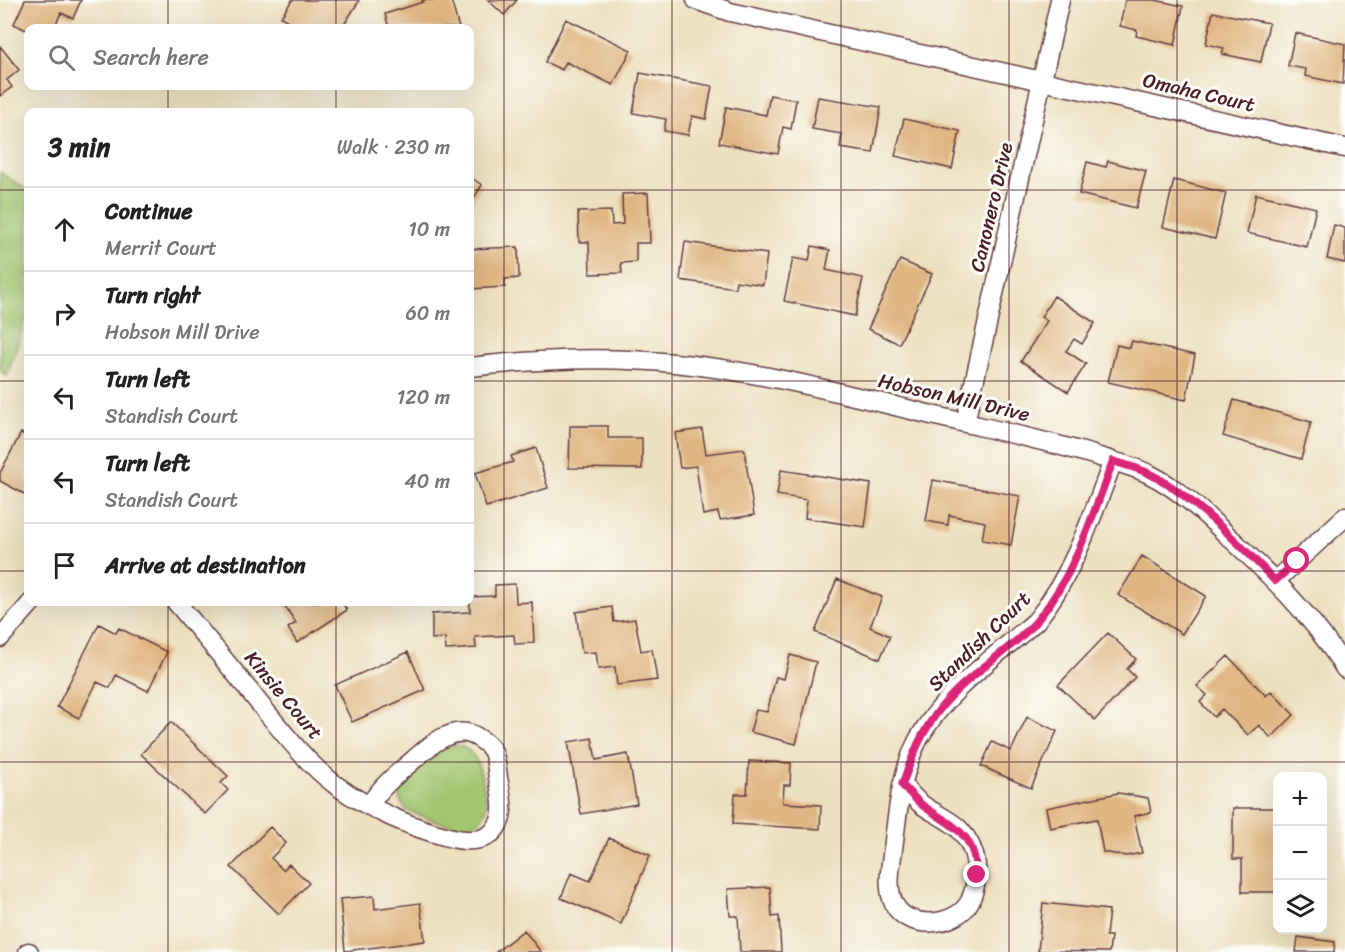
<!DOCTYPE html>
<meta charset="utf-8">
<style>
:root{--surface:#fff;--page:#f2f2f2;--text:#222;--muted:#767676;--line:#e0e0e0}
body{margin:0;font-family:Sriracha,sans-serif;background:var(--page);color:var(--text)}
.controls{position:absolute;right:18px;bottom:18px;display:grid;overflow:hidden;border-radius:12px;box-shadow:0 6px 24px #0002}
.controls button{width:54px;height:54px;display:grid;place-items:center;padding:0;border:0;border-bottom:2px solid var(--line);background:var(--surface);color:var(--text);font:30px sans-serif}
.stop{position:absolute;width:18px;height:18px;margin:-14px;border:4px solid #db2777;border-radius:50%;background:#fff}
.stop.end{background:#db2777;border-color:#fff;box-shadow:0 2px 6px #0008}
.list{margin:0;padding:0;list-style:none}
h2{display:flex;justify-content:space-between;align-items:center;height:78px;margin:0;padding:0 24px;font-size:26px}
h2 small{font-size:20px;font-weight:400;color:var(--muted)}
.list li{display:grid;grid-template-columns:39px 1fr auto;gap:18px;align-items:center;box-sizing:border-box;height:84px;padding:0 24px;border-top:2px solid var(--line)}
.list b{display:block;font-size:22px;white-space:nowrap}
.list p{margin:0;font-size:20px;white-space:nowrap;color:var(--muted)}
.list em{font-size:20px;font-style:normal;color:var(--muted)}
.icon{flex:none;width:33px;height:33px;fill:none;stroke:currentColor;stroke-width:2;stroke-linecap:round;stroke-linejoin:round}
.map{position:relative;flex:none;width:1345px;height:952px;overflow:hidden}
.search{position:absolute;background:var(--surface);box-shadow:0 6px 24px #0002;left:24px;top:24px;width:450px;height:66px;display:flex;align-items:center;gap:15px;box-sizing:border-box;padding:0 21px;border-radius:12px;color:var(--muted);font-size:22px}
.panel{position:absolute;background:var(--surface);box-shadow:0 6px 24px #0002;left:24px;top:108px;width:450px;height:498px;border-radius:12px}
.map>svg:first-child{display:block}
</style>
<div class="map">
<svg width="1345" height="952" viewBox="0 0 1345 952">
<rect width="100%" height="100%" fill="#fdfcf7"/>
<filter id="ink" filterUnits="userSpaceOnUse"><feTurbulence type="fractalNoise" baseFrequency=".0167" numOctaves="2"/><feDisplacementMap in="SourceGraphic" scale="12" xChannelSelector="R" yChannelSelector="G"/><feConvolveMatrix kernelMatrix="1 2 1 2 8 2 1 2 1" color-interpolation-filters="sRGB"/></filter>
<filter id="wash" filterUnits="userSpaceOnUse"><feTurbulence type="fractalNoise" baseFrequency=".008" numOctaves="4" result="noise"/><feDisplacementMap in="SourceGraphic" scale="24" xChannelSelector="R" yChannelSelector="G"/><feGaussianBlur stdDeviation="1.35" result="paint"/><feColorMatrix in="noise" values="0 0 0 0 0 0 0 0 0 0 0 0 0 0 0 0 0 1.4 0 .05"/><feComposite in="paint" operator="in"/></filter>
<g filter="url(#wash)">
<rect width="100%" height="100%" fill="#ece0bf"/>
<path fill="#a2c670" stroke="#76724e" stroke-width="1.5" d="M0,172L28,191V312L7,376L0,370Z
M452,745C482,745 482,783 487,805C481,845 430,818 408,811C380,787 428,762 445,748Z"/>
<g id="blocks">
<path fill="#e0b682" d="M25,0H81L73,18L61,13L54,28H28V31L14,24Z
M292,0H357L359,1L342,28H300L281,17Z
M422,0H451L459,28H389L385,14L423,2Z
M488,0H517L504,15Z
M1125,0H1155L1183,6L1175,45L1136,36L1137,30L1120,26Z
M1213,12L1269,23L1261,62L1222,54L1224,48L1206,44Z
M566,19L631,50L613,85L566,62L562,70L545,62Z
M1295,33L1345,44L1343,84L1305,76L1306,69L1288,66Z
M0,46L19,70L7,80L12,87L0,96Z
M640,73L712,86L706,119L692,116L688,135L664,131L666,119L633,113Z
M770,95L796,100L791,129L783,127L778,154L719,143L726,107L766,115Z
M818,97L881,107L873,153L840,148L842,134L812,129Z
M904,119L960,131L952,169L895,156Z
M1108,161L1146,171L1136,208L1079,194L1087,162L1106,167Z
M470,177L482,185L470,205Z
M1174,180L1226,193L1215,239L1163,227Z
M648,193L650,243H636V262L621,263L622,273L590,274L589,242H579L578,212L611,211L612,225L623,224L622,194Z
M1256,194L1316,208L1307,247L1247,233Z
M1334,225L1345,228V263L1327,259Z
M685,242L767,254L763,285L736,281L735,288L680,280Z
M812,246L830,250L826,270L863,278L855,316L784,301L793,258L809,261Z
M518,247L519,278L505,279V287L470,289V249Z
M900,260L932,274L899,344L868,329Z
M1054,296L1095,323L1082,344L1074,339L1066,351L1086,364L1068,392L1021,361L1047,321L1041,317Z
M1132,341L1195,355L1186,400L1108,382L1117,345L1130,348Z
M1234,400L1311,422L1301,459L1223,436Z
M570,426H608V438H642V469L569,468Z
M702,429L706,454L744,449L754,515L720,520L718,512L703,515L696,466L680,468L675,433Z
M21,433L28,437V496L0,481V473Z
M536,448L548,488L486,507L475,473L513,462L511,456Z
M781,470L871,484L865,527L805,518L807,500L777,495Z
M933,480L1020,496L1011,545L982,540L985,522L949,515L948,525L926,521Z
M1142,556L1206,596L1182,634L1118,595Z
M837,579L882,597L870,627L890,636L880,659L815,632Z
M515,584L516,603L532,602L534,643L515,644L514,635L475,637L476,648L446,650L445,638L432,639V614L470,612V597L495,596V585Z
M277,602H341L347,610L297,643L288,628L296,623L283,603L280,606Z
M612,607L614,622L635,619L641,651L652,649L657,680L617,685L615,667L598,669L596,652L582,653L576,612Z
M99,624L116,633L119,628L167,652L148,691L116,675L110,688L97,682L79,718L57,707Z
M1108,633L1136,659L1127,669L1135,677L1095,720L1058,685Z
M408,652L425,690L352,722L335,685Z
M790,655L816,662L796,744L750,732L756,710L767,712L776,677L784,679Z
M1228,656L1266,696L1271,691L1294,715L1271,738L1259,725L1248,735L1222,709L1214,717L1200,702L1207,695L1197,686Z
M1027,717L1057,731L1031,788L981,766L992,742L1011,751Z
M171,722L228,776L221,783L228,790L205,814L141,754Z
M592,738L596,760L628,754L637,804L581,814L568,742Z
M749,761L791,763L790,785H784L783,803L821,805L820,829L733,824L735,794H747Z
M1118,793L1148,798L1151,812L1134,816L1142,853L1126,856L1103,852L1097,819L1050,828L1046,808Z
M1233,808H1278V833H1276L1278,892H1242V859H1233Z
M270,827L286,843L271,858L283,870L289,864L309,883L279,914L231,867Z
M609,838L650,855L621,924L561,898L571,873L590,881Z
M770,887L772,917L779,916L781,952H740L738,916H730L728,889Z
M374,896L375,909L420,903L425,941L345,951L340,899Z
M1043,903L1109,910L1106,936H1111L1109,952L1038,951Z
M524,930L541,952H496Z
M1298,937L1335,942L1334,952H1296Z"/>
</g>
</g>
<g filter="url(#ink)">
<use href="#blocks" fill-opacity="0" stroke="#623c41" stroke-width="1.5"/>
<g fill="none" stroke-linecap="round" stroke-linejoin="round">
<defs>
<path id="street" d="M696,0L730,12L1345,148
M470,367C538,359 605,356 674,363C771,372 866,400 961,422C1009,433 1056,443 1103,458C1118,463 1135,467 1149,474C1178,488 1203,512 1226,534C1269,574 1315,618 1345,669
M965,423L1060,0
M1275,581L1345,517
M176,602C204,635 232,669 259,703C283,732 307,764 337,786C369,809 410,827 448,837C467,842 489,844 499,823C505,810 501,792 498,778C497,770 496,759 493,752C490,746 485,742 480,739C455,720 428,747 410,763C394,776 380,788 369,806
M0,638L32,602
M902,785C908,791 914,798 921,804C933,813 949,819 959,829C978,849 981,876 970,901C958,926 908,932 894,904C885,885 892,861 894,841C898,807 902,771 918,740C945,691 995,657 1036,621C1073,575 1092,516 1113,461
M28,952H29"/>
</defs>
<use href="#street" stroke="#623c41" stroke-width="21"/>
<use href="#street" stroke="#fff" stroke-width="18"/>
</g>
</g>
<g fill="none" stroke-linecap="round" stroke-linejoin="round" filter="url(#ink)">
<path stroke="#db2777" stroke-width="8" d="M977,875C974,831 954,828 922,805C915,799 908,791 902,785C915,748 925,723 953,694C978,668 1017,645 1039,618C1075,574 1093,514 1113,461C1125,465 1137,468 1148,473C1188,492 1244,548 1275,581L1297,561"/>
</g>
<path fill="none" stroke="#4a1f2b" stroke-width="1.5" stroke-opacity="0.55" d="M168,0V28M336,0V28M504,0V952M672,0V952M841,0V952M1009,0V952M1177,0V952M168,86V112M336,86V112M0,190H28M470,190H1345M0,381H28M470,381H1345M0,571H28M470,571H1345M168,602V952M336,602V952M0,762H1345"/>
<g text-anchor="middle" stroke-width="6" stroke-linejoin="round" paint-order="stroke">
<g font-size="20" fill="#4a1f2b" stroke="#fdfcf7">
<text transform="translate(1199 92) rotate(13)" y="7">Omaha Court</text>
<text transform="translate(991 207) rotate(-77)" y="7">Canonero Drive</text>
<text transform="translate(954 397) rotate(13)" y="7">Hobson Mill Drive</text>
<text transform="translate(979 641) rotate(-44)" y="7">Standish Court</text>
<text transform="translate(284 695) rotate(50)" y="7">Kinsie Court</text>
</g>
</g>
</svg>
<div class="controls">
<button>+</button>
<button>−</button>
<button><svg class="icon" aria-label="layers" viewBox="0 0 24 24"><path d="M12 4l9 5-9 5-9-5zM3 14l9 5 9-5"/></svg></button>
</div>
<div class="stop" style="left:1297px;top:561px"></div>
<div class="stop end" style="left:977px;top:875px"></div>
<div class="search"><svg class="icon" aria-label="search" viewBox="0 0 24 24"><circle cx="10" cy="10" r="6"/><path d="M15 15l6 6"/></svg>Search here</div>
<section class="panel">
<h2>3 min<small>Walk · 230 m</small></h2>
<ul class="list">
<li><svg class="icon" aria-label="ahead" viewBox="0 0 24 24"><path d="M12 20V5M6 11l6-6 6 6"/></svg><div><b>Continue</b><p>Merrit Court</p></div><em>10 m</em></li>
<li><svg class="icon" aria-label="right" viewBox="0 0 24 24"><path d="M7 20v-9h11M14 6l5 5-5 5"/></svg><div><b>Turn right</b><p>Hobson Mill Drive</p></div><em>60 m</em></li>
<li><svg class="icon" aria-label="left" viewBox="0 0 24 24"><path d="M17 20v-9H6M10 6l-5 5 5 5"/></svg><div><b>Turn left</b><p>Standish Court</p></div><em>120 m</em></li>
<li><svg class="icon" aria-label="left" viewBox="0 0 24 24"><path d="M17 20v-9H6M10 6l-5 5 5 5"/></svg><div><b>Turn left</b><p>Standish Court</p></div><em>40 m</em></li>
<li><svg class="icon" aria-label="arrive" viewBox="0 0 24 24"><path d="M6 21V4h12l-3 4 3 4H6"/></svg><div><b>Arrive at destination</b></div></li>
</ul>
</section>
</div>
